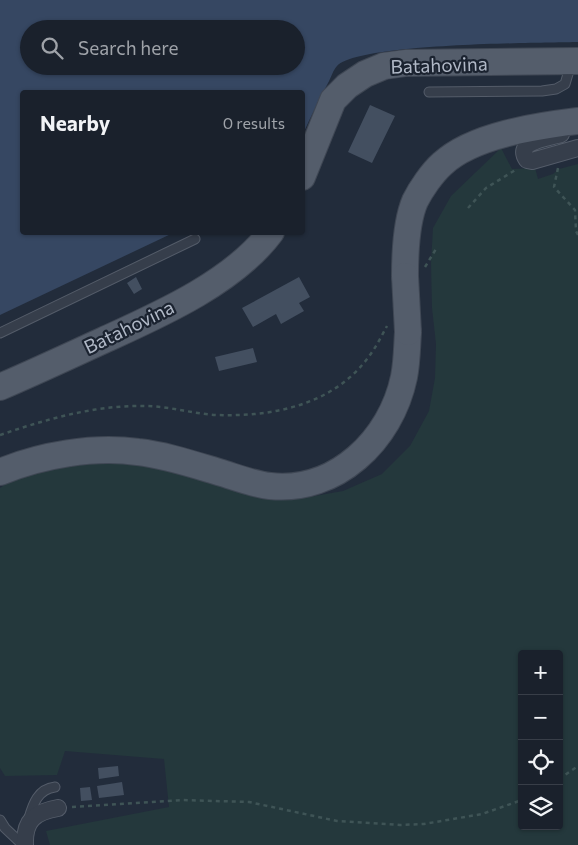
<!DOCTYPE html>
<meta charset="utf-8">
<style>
:root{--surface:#1a212c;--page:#272e38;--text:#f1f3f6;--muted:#9fa3a9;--line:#383e48}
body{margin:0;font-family:Commissioner,sans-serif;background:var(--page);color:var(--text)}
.controls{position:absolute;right:15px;bottom:15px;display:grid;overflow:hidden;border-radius:5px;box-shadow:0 1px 4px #0004}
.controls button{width:45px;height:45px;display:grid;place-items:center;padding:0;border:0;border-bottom:1px solid var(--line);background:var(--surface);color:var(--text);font:25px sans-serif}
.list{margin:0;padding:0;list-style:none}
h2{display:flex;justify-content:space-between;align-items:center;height:65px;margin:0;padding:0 20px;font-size:21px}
h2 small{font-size:16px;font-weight:400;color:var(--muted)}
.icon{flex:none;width:28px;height:28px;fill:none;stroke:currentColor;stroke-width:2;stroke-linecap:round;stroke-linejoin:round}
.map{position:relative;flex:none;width:578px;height:845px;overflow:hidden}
.search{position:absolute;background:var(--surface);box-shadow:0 1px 4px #0004;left:20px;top:20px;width:285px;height:55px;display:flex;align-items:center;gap:12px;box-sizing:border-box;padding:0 18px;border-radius:28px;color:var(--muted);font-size:19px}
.panel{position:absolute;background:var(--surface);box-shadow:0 1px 4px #0004;left:20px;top:90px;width:285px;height:145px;border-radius:5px}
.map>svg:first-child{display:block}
</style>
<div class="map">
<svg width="578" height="845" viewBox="0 0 578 845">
<rect width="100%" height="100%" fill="#222c3b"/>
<path fill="#24383c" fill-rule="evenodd" d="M501,148L512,169L535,168L538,179L553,174L559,169L578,164V845H50L46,831L169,807L164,759L65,751L57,775L5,776L0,768V488L21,474L58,460L148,461L274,497H309L343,491L382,474L410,446L429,411L435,378L436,344L432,308L431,263L433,228L451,196ZM522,654H559V826H522Z"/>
<path fill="#364762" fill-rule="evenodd" d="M0,0H578V42C539,43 359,43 337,66C333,70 331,78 328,83C319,100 311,116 303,134L302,92H22V232L173,233L0,315ZM29,29H296V66H29Z"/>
<path fill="#434f60" d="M370,105L395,116L372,163L348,152Z
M136,277L142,289L134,294L127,283Z
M299,277L310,297L299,303L304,311L281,324L276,314L253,327L242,308Z
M253,348L257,362L219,371L215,357Z
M118,766L119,776L99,779L98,768Z
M122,782L124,795L99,798L97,786Z
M90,787L92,800L81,801L80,788Z"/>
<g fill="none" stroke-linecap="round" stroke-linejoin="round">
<defs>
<path id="service" d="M429,92L542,91L556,89L565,84L571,64
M0,333L195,239
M29,818C33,804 38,789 55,787
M0,820L5,828L23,845"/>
<path id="minor" d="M561,134C548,138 514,141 527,160L532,161L578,148
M25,845C24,820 35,812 58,808"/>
<path id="primary" d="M302,177L333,100L347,86L365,74L384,66L406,63L578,61
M405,276C405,254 406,222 415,201C421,189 432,173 442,164C473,135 537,126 578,121
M0,387C35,372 69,356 104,340C159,315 234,282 271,232
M0,472C41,455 93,446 138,452C166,455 195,465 222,473C238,478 253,484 270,486C336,493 391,440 404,377C407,362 407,347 408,332"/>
</defs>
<use href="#service" stroke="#545c69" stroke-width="11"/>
<use href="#minor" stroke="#545c69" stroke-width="18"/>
<use href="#primary" stroke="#3f4754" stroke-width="28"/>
<path stroke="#3f5456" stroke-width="2.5" stroke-dasharray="4 4" stroke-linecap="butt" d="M558,168L554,187L575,210L576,231L578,235
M468,208L486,188L517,169
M425,267L436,249
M0,435C47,419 95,405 145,406C169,406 193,414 217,415C272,417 332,405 367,359C375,349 381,337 387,326
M559,779L578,766
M72,807L182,800L249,802L337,821L400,825L424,824L482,814L522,800"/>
<use href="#service" stroke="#363e4b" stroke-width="9"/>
<use href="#minor" stroke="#363e4b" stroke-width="16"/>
<use href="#primary" stroke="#545d6b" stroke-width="26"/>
<defs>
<path id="primary-bridge" d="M405,276L408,332"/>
</defs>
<use href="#primary-bridge" stroke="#3f4754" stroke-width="28" stroke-linecap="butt"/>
<use href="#primary-bridge" stroke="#545d6b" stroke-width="26"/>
</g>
<g text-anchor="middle" stroke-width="4.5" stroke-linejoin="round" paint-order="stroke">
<g font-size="19" fill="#b1b9c7" stroke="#1b2330">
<text transform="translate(439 65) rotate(-2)" y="7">Batahovina</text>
<text transform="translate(129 327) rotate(-26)" y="7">Batahovina</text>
</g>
</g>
</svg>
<div class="controls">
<button>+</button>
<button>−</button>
<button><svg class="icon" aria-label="locate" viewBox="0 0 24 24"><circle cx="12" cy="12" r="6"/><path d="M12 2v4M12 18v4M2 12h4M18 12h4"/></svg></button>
<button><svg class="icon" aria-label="layers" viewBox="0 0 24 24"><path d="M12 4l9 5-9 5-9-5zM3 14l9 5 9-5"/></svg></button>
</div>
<div class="search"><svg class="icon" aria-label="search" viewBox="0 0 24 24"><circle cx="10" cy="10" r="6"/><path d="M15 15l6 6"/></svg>Search here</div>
<section class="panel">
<h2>Nearby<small>0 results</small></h2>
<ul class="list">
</ul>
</section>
</div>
